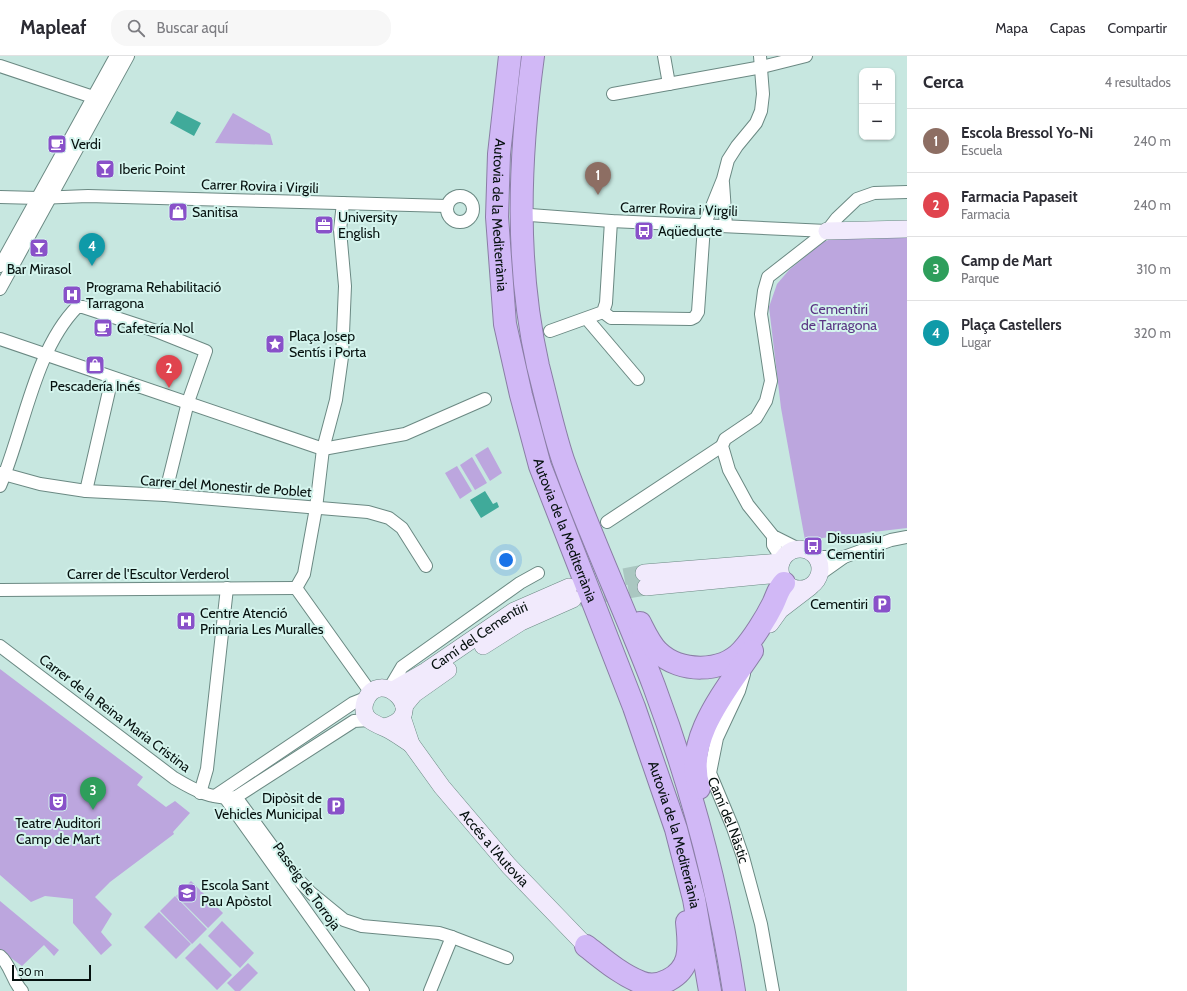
<!DOCTYPE html>
<html lang="es">
<meta charset="utf-8">
<style>
:root{--surface:#fff;--page:#f7f7f7;--text:#2b2b33;--muted:#7c7c81;--line:#e1e1e2;--accent:#7c3aed}
body{margin:0;font-family:Cabin,sans-serif;background:var(--page);color:var(--text)}
.controls{position:absolute;right:12px;top:12px;display:grid;overflow:hidden;border-radius:8px;box-shadow:0 1px 3px #0004}
.controls button{width:36px;height:36px;display:grid;place-items:center;padding:0;border:0;border-bottom:1px solid var(--line);background:var(--surface);color:var(--text);font:20px sans-serif}
.scale{position:absolute;left:12px;bottom:10px;width:79px;box-sizing:border-box;padding-left:4px;border:2px solid #06110f;border-top:0;font-size:11px;line-height:14px;white-space:nowrap;color:#06110f;-webkit-text-stroke:3px #d4f4ed;paint-order:stroke}
.you{position:absolute;left:506px;top:504px;width:14px;height:14px;margin:-10px;border:3px solid #fff;border-radius:50%;background:#1a73e8;box-shadow:0 0 0 6px #1a73e833}
.badge{display:grid;place-items:center;width:26px;height:26px;border-radius:50%;background:var(--accent);color:#fff;font-size:13px;font-weight:700}
.pin{position:absolute;translate:-50% -33px;filter:drop-shadow(0 1px 2px #0008)}
.pin::after{content:'';position:absolute;top:21px;width:14px;height:12px;background:inherit;clip-path:polygon(0 0,100% 0,50% 100%)}
.list{margin:0;padding:0;list-style:none}
h2{display:flex;justify-content:space-between;align-items:center;height:52px;margin:0;padding:0 16px;font-size:17px}
h2 small{font-size:13px;font-weight:400;color:var(--muted)}
.list li{display:grid;grid-template-columns:26px 1fr auto;gap:12px;align-items:center;box-sizing:border-box;height:64px;padding:0 16px;border-top:1px solid var(--line)}
.list b{display:block;font-size:15px;white-space:nowrap}
.list p{margin:0;font-size:13px;white-space:nowrap;color:var(--muted)}
.list em{font-size:13px;font-style:normal;color:var(--muted)}
.icon{flex:none;width:22px;height:22px;fill:none;stroke:currentColor;stroke-width:2;stroke-linecap:round;stroke-linejoin:round}
.map{position:relative;flex:none;width:907px;height:935px;overflow:hidden}
header{display:flex;align-items:center;gap:24px;box-sizing:border-box;height:56px;padding:0 20px;background:var(--surface);border-bottom:1px solid var(--line)}
header strong{font-size:19px}
nav{display:flex;gap:22px;margin-inline-start:auto;font-size:14px}
.search{width:280px;height:36px;background:var(--page);display:flex;align-items:center;gap:10px;box-sizing:border-box;padding:0 14px;border-radius:16px;color:var(--muted);font-size:15px}
main{display:flex}
aside{flex:1;background:var(--surface)}
.map>svg:first-child{display:block}
</style>
<header>
<strong>Mapleaf</strong>
<div class="search"><svg class="icon" aria-label="search" viewBox="0 0 24 24"><circle cx="10" cy="10" r="6"/><path d="M15 15l6 6"/></svg>Buscar aquí</div>
<nav><a>Mapa</a><a>Capas</a><a>Compartir</a></nav>
</header>
<main>
<div class="map">
<svg width="907" height="935" viewBox="0 0 907 935">
<rect width="100%" height="100%" fill="#c7e7e0"/>
<path fill="#bca6de" d="M233,57L270,78L273,89L215,87Z
M907,180V472L805,484L781,352L769,251L777,228L789,214L823,186L831,183Z
M488,391L502,417L490,425L475,399Z
M472,401L487,427L475,434L460,409Z
M457,410L472,435L460,443L445,417Z
M0,613L143,721L137,729L166,751L175,745L190,757L173,776L174,778L110,826L95,841L112,858L101,876L112,889L101,899L73,867V843L45,840L31,846L0,819Z
M191,825L223,857L208,872L176,840Z
M175,840L207,873L192,888L160,855Z
M0,845L59,894L54,900L44,889L22,910L0,894Z
M159,856L191,888L176,903L144,871Z
M222,865L254,897L240,912L208,880Z
M200,887L232,919L217,934L185,902Z
M248,907L258,917L240,935H235L227,927Z"/>
<path fill="#40aa9a" d="M177,55L201,67L194,80L170,67Z
M485,435L493,448L497,446L499,451L481,462L470,444Z"/>
<g fill="none" stroke-linecap="round" stroke-linejoin="round">
<path stroke="#aac7c1" stroke-width="17" stroke-dasharray="17 8" stroke-linecap="butt" d="M575,530L644,517
M579,542L646,531"/>
<defs>
<g id="street">
<path d="M664,0L669,28"/>
<path d="M0,10L93,41"/>
<path d="M613,38L762,11L806,0"/>
<path d="M723,127L726,170"/>
<circle cx="460" cy="153" r="13"/>
<path d="M0,141L38,142L88,140L447,150"/>
<path d="M530,159L611,165L827,175"/>
<path d="M0,210L116,0"/>
<path d="M0,233L128,0"/>
<path d="M603,256L611,262H622L691,263L695,261L698,256L704,170L723,123L728,104L737,90L756,67L761,55L763,38L760,0"/>
<path d="M587,263L638,323"/>
<path d="M550,275L603,256L606,247L611,165"/>
<path d="M0,283L323,393L405,378L485,343"/>
<path d="M0,417L40,428L86,435L165,439L368,456L389,462L402,472L426,510"/>
<path d="M0,430C24,374 34,295 77,251H83L156,275L206,295L188,346L165,439"/>
<path d="M86,435L112,322"/>
<path d="M607,466L722,390"/>
<path d="M773,480V489L782,503"/>
<path d="M799,493L773,480L748,449L729,414L722,390L725,383L756,362L766,345L771,325L761,258L764,235L768,221L827,175L837,162L857,143L874,137L907,136"/>
<path d="M816,501H844"/>
<path d="M820,518L844,501L891,484L907,481"/>
<path d="M296,532L304,518L316,452L323,393L336,344L342,301L345,230L340,174L343,147"/>
<path d="M296,532L371,637"/>
<path d="M0,534L296,532"/>
<path d="M0,590L174,722C194,734 212,744 236,741L354,665L369,664"/>
<path id="s1" d="M744,618L739,635L717,682L710,717L733,772L743,801L761,868L773,935"/>
<path d="M389,633L402,611L520,527L538,517"/>
<path d="M200,737L207,713L227,532"/>
<path d="M215,740L353,647L368,641"/>
<path d="M236,741L290,815L311,837L344,864L362,870L439,877L452,881L507,902"/>
<path d="M226,743L363,935"/>
<path d="M0,900C11,909 12,925 22,935"/>
<path d="M430,935L452,881"/>
</g>
<g id="secondary">
<path d="M827,175L907,173"/>
<circle cx="800" cy="513" r="20"/>
<path d="M644,517L781,506"/>
<path d="M646,531L780,518"/>
<path d="M770,568L780,554L810,531"/>
<path d="M483,590L521,566L573,543"/>
<path id="s2" d="M393,634L426,615L514,555L569,531"/>
<path d="M404,650L414,638L448,614"/>
<path id="s3" d="M402,661L411,688L442,731L509,810L586,890"/>
<path d="M384,671C433,660 379,607 365,646C360,662 373,667 385,672C394,676 403,683 411,688"/>
</g>
<g id="highway">
<path id="s4" d="M510,0L499,98L497,161L505,268L521,339L540,410L634,651L676,773L694,843L710,935"/>
<path d="M533,0C519,103 515,208 538,310C546,341 553,374 563,404C590,480 625,554 654,630C691,729 718,830 734,935"/>
<path d="M640,567C645,577 650,588 658,596C680,617 722,617 742,595C753,583 766,562 773,548C777,540 778,533 784,527"/>
<path d="M699,732C683,683 727,633 752,595"/>
<path d="M586,890C603,903 620,918 640,926C658,934 682,921 687,902C690,890 688,878 687,866"/>
</g>
</defs>
<use href="#street" stroke="#6b8983" stroke-width="14"/>
<use href="#secondary" stroke="#6b8983" stroke-width="18"/>
<use href="#highway" stroke="#8a7ea5" stroke-width="24"/>
<use href="#street" stroke="#fff" stroke-width="12"/>
<use href="#secondary" stroke="#f1eafc" stroke-width="17"/>
<use href="#highway" stroke="#d1b8f6" stroke-width="22"/>
</g>
<defs>
<symbol id="cafe-square" viewBox="-11 -11 22 22"><rect x="-9" y="-9" width="18" height="18" rx="4" fill="#8951c9" stroke="#d4f4ed"/><path d="M-5.5-4.5H6V0H3Q3 3.5 0 3.5H-2.5Q-5.5 3.5-5.5 0ZM3-3.2v2h1.7v-2ZM-6 4.5H4V6H-6Z" fill="#fff"/></symbol>
<symbol id="bar-square" viewBox="-11 -11 22 22"><rect x="-9" y="-9" width="18" height="18" rx="4" fill="#8951c9" stroke="#d4f4ed"/><path d="M-6-5H6L.8 .8V4.5H3.5V6h-7V4.5H-.8V.8Z" fill="#fff"/></symbol>
<symbol id="shop-square" viewBox="-11 -11 22 22"><rect x="-9" y="-9" width="18" height="18" rx="4" fill="#8951c9" stroke="#d4f4ed"/><path d="M-5-2.5h2.3a2.7 3.5 0 0 1 5.4 0H5L5.5 6h-11ZM-1.5-2.5h3a1.5 2.3 0 0 0-3 0Z" fill="#fff"/></symbol>
<symbol id="office-square" viewBox="-11 -11 22 22"><rect x="-9" y="-9" width="18" height="18" rx="4" fill="#8951c9" stroke="#d4f4ed"/><path d="M-6-3h4V-5.5h4V-3h4V5H-6ZM-1-4.5V-3h2v-1.5ZM-6 0V1H6V0Z" fill="#fff"/></symbol>
<symbol id="bus-square" viewBox="-11 -11 22 22"><rect x="-9" y="-9" width="18" height="18" rx="4" fill="#8951c9" stroke="#d4f4ed"/><path d="M-5-6H5V4H4V6H2V4H-2V6H-4V4H-5ZM-3.5-4V0h7V-4ZM-3.5 1.2v1.5H-2V1.2ZM2 1.2v1.5H3.5V1.2Z" fill="#fff"/></symbol>
<symbol id="hospital-square" viewBox="-11 -11 22 22"><rect x="-9" y="-9" width="18" height="18" rx="4" fill="#8951c9" stroke="#d4f4ed"/><path d="M-5-5h3v3.5h4V-5h3V5h-3V1.5h-4V5h-3Z" fill="#fff"/></symbol>
<symbol id="sight-square" viewBox="-11 -11 22 22"><rect x="-9" y="-9" width="18" height="18" rx="4" fill="#8951c9" stroke="#d4f4ed"/><path d="M0-6L1.8-2.2L6-1.7L2.9 1.2L3.7 5.4L0 3.3L-3.7 5.4L-2.9 1.2L-6-1.7L-1.8-2.2Z" fill="#fff"/></symbol>
<symbol id="parking-square" viewBox="-11 -11 22 22"><rect x="-9" y="-9" width="18" height="18" rx="4" fill="#8951c9" stroke="#d4f4ed"/><path d="M-3.5-5.5H1a3.5 3.5 0 0 1 0 7H-1V5.5H-3.5ZM-1-3.4V-.6H.8a1.4 1.4 0 0 0 0-2.8Z" fill="#fff"/></symbol>
<symbol id="theatre-square" viewBox="-11 -11 22 22"><rect x="-9" y="-9" width="18" height="18" rx="4" fill="#8951c9" stroke="#d4f4ed"/><path d="M-5-5.5Q0-4 5-5.5V0Q5 5 0 6Q-5 5-5 0ZM-3.3-2.5H-1v1.5H-3.3ZM1-2.5H3.3v1.5H1ZM-2.8 1Q0 5.5 2.8 1Z" fill="#fff"/></symbol>
<symbol id="school-square" viewBox="-11 -11 22 22"><rect x="-9" y="-9" width="18" height="18" rx="4" fill="#8951c9" stroke="#d4f4ed"/><path d="M0-5L7-2L0 1L-7-2ZM-4 1L0 2.5L4 1V4Q0 6-4 4Z" fill="#fff"/></symbol>
</defs>
<g fill-rule="evenodd">
<use href="#cafe-square" x="46" y="77" width="22" height="22"/>
<use href="#bar-square" x="94" y="102" width="22" height="22"/>
<use href="#shop-square" x="167" y="145" width="22" height="22"/>
<use href="#office-square" x="313" y="158" width="22" height="22"/>
<use href="#bus-square" x="633" y="164" width="22" height="22"/>
<use href="#bar-square" x="28" y="181" width="22" height="22"/>
<use href="#hospital-square" x="61" y="228" width="22" height="22"/>
<use href="#cafe-square" x="92" y="261" width="22" height="22"/>
<use href="#sight-square" x="264" y="277" width="22" height="22"/>
<use href="#shop-square" x="84" y="298" width="22" height="22"/>
<use href="#bus-square" x="802" y="479" width="22" height="22"/>
<use href="#parking-square" x="871" y="537" width="22" height="22"/>
<use href="#hospital-square" x="175" y="554" width="22" height="22"/>
<use href="#theatre-square" x="47" y="735" width="22" height="22"/>
<use href="#parking-square" x="325" y="739" width="22" height="22"/>
<use href="#school-square" x="176" y="826" width="22" height="22"/>
</g>
<g text-anchor="middle" stroke-width="4" stroke-linejoin="round" paint-order="stroke">
<g font-size="14" fill="#06110f" stroke="#d4f4ed" text-anchor="start">
<text x="71" y="93">Verdi</text>
<text x="119" y="118">Iberic Point</text>
<text x="192" y="161">Sanitisa</text>
<text x="338" y="166">University<tspan x="338" dy="16">English</tspan></text>
<text x="658" y="180">Aqüeducte</text>
<text x="39" y="218" text-anchor="middle">Bar Mirasol</text>
<text x="86" y="236">Programa Rehabilitació<tspan x="86" dy="16">Tarragona</tspan></text>
<text x="117" y="277">Cafetería Nol</text>
<text x="289" y="285">Plaça Josep<tspan x="289" dy="16">Sentís i Porta</tspan></text>
<text x="95" y="335" text-anchor="middle">Pescadería Inés</text>
<text x="827" y="487">Dissuasiu<tspan x="827" dy="16">Cementiri</tspan></text>
<text x="868" y="553" text-anchor="end">Cementiri</text>
<text x="200" y="562">Centre Atenció<tspan x="200" dy="16">Primaria Les Muralles</tspan></text>
<text x="322" y="747" text-anchor="end">Dipòsit de<tspan x="322" dy="16">Vehicles Municipal</tspan></text>
<text x="58" y="772" text-anchor="middle">Teatre Auditori<tspan x="58" dy="16">Camp de Mart</tspan></text>
<text x="201" y="834">Escola Sant<tspan x="201" dy="16">Pau Apòstol</tspan></text>
</g>
<g font-size="14" fill="#06110f" stroke="#d4f4ed">
<text transform="translate(260 130) rotate(2)" y="5">Carrer Rovira i Virgili</text>
<text transform="translate(679 153) rotate(2)" y="5">Carrer Rovira i Virgili</text>
<text dy="5" stroke="none"><textPath href="#s4" startOffset="160">Autovia de la Mediterrània</textPath></text>
<text transform="translate(226 430) rotate(4)" y="5">Carrer del Monestir de Poblet</text>
<text dy="5" stroke="none"><textPath href="#s4" startOffset="484">Autovia de la Mediterrània</textPath></text>
<text x="148" y="523">Carrer de l'Escultor Verderol</text>
<text dy="5" stroke="none"><textPath href="#s2" startOffset="102">Camí del Cementiri</textPath></text>
<text transform="translate(115 657) rotate(37)" y="5">Carrer de la Reina Maria Cristina</text>
<text dy="5" stroke="none"><textPath href="#s1" startOffset="156">Camí del Nàstic</textPath></text>
<text dy="5" stroke="none"><textPath href="#s4" startOffset="808">Autovia de la Mediterrània</textPath></text>
<text dy="5" stroke="none"><textPath href="#s3" startOffset="162">Accés a l'Autovia</textPath></text>
<text transform="translate(307 830) rotate(54)" y="5">Passeig de Torroja</text>
</g>
<g font-size="14" fill="#5a3584" stroke="#d4f4ed">
<text x="839" y="258">Cementiri<tspan x="839" dy="16">de Tarragona</tspan></text>
</g>
</g>
</svg>
<div class="controls">
<button>+</button>
<button>−</button>
</div>
<div class="scale">50 m</div>
<div class="you"></div>
<div class="pin badge" style="left:598px;top:139px;background:#8d6e63">1</div>
<div class="pin badge" style="left:169px;top:332px;background:#e0444e">2</div>
<div class="pin badge" style="left:93px;top:754px;background:#2e9e5b">3</div>
<div class="pin badge" style="left:92px;top:210px;background:#0f9aa8">4</div>
</div>
<aside>
<h2>Cerca<small>4 resultados</small></h2>
<ul class="list">
<li><span class="badge" style="background:#8d6e63">1</span><div><b>Escola Bressol Yo-Ni</b><p>Escuela</p></div><em>240 m</em></li>
<li><span class="badge" style="background:#e0444e">2</span><div><b>Farmacia Papaseit</b><p>Farmacia</p></div><em>240 m</em></li>
<li><span class="badge" style="background:#2e9e5b">3</span><div><b>Camp de Mart</b><p>Parque</p></div><em>310 m</em></li>
<li><span class="badge" style="background:#0f9aa8">4</span><div><b>Plaça Castellers</b><p>Lugar</p></div><em>320 m</em></li>
</ul>
</aside>
</main>
